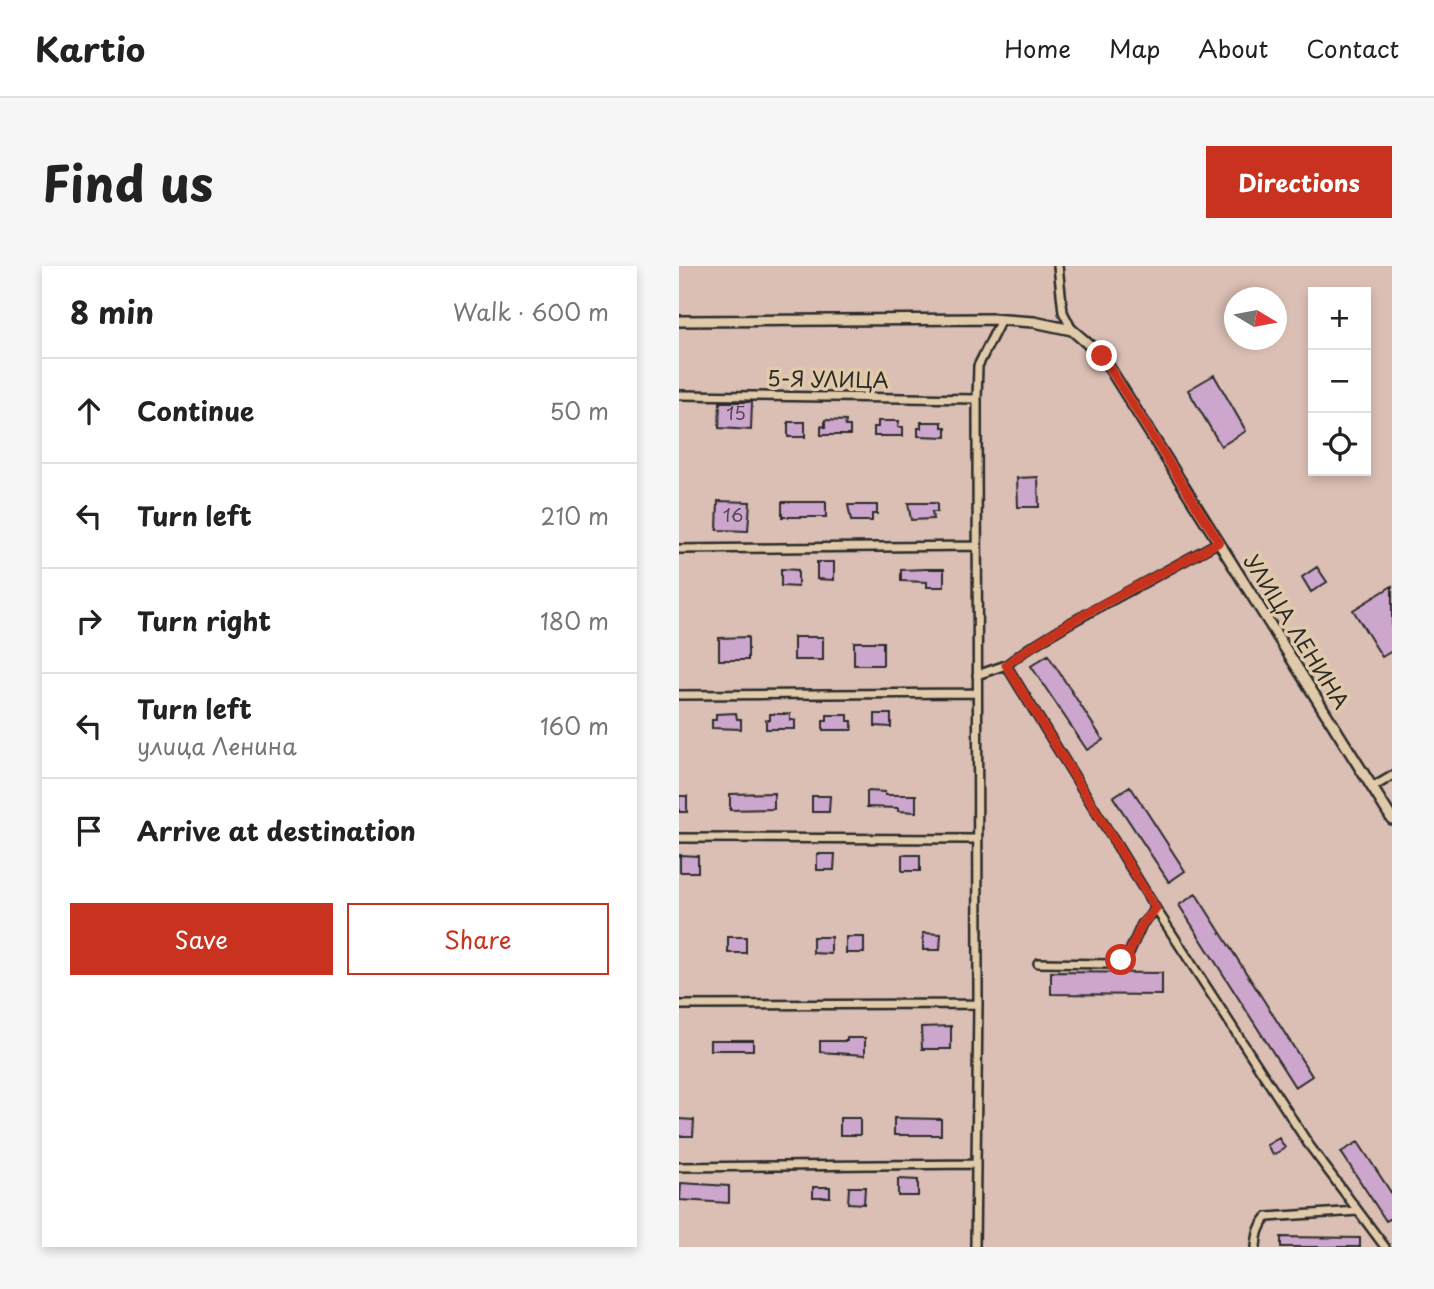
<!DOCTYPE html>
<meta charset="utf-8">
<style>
:root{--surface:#fff;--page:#f6f6f6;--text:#222;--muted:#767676;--line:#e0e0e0;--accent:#c8321e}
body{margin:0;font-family:"Playpen Sans",sans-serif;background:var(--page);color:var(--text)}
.controls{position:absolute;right:21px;top:21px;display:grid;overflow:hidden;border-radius:0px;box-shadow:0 4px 10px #0003}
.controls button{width:63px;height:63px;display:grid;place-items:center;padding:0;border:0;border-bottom:2px solid var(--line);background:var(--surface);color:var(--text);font:35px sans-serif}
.compass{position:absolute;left:545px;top:21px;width:63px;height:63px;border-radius:50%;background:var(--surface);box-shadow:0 4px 10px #0003;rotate:100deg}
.stop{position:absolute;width:21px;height:21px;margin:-16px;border:5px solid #c8321e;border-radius:50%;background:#fff}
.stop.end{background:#c8321e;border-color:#fff;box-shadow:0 2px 7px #0008}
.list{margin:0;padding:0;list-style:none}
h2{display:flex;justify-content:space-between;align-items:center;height:91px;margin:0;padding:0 28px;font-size:30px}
h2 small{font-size:23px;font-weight:400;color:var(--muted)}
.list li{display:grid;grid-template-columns:46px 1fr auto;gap:21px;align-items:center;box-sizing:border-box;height:105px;padding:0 28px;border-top:2px solid var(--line)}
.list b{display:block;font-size:26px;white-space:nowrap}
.list p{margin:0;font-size:23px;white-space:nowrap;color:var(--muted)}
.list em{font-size:23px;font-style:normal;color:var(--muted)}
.actions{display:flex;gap:14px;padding:21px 28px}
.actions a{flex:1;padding:16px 0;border:2px solid var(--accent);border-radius:0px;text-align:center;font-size:24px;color:var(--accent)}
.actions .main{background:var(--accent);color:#fff}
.icon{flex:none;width:38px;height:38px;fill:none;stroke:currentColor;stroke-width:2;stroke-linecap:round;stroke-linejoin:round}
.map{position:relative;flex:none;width:713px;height:981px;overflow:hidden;border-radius:0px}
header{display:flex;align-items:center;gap:42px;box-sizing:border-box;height:98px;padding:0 35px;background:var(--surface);border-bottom:2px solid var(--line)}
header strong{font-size:33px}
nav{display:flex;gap:38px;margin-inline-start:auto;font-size:24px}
.intro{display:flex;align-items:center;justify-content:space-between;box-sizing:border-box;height:168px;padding:0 42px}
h1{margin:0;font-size:49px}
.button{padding:18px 32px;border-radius:0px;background:var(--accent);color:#fff;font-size:24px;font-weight:700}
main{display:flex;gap:42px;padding:0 42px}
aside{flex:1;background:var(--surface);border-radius:0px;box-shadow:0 4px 10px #0003}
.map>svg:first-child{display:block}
</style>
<header>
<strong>Kartio</strong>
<nav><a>Home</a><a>Map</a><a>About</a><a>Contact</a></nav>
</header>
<div class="intro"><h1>Find us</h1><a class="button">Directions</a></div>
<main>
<aside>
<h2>8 min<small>Walk · 600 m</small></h2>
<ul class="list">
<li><svg class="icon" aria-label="ahead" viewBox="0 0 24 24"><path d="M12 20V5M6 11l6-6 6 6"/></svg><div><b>Continue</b></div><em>50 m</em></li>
<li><svg class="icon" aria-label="left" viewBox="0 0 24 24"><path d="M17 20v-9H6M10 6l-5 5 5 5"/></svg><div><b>Turn left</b></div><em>210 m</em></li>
<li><svg class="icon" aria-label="right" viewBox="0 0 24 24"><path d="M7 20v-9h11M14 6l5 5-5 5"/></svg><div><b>Turn right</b></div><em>180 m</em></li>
<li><svg class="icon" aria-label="left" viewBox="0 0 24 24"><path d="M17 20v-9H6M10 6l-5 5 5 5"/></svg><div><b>Turn left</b><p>улица Ленина</p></div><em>160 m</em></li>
<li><svg class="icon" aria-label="arrive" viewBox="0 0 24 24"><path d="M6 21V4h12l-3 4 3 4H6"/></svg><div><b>Arrive at destination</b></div></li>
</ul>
<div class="actions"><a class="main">Save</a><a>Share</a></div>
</aside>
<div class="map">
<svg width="713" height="981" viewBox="0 0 713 981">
<rect width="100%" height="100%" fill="#dbbfb5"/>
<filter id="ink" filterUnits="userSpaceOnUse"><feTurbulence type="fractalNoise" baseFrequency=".0143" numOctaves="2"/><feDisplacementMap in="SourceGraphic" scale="14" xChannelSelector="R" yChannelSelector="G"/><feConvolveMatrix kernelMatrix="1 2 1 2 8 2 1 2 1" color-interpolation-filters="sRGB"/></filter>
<g filter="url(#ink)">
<path fill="#cda6ce" stroke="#2b2b2b" stroke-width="2" d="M535,109L567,165L542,180L509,124Z
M41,136H73L72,164L40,162Z
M146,154L167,155L166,160H171V169H142V160L146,161Z
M199,155H220L219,161H224V170H195V161H199Z
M109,156H126V171H109Z
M242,156H263V161H267V171L239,170V162H242Z
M359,211L360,241H339L338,212Z
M39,235L71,236L69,265L38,264Z
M103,236H147V251H103Z
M229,237H258V246H253L254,253L232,254Z
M169,239H198V248H193V255H172Z
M138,296H155V314L138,313Z
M638,301L648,316L632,326L623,311Z
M102,303L119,304V321L102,320Z
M248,303H265V321H248V316L222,315V304Z
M713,320V385L703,391L674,344Z
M69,371V394H40V372Z
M115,371H144V394H115Z
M175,376H204V399H175Z
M369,389L424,474L408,484L352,400Z
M57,447L58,453H62V463L33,462V454H37V448Z
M91,448H111V454H116V463H87V454H91Z
M196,448H212V461L196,460Z
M148,449H169V455H173V464H144V455H148Z
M451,520L506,605L490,616L434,531Z
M188,525L206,526V529H237V546L219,545V542L188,541Z
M95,527V543L51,544V528Z
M0,530H8V546H0Z
M133,530H151L150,546H133Z
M138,588H156L155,604H138Z
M1,589L19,590V606H1Z
M223,589H241V605H223Z
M517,628L633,810L616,821L500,639Z
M244,667L262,668L261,684H244Z
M49,671H67V687H49Z
M134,671H152V688L134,687Z
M167,671H185V687H167Z
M372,706L483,707V729L372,728Z
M272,760V783H243L242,761Z
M168,772H186V789L141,786V775H168Z
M31,774H74V784H31Z
M161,852H181V869H161Z
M215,852L262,853V869H215Z
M0,853L15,854L14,870H0Z
M600,872L606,882L594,889L588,879Z
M679,876L713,928V952L707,955L662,886Z
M219,913L239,914V930H219Z
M2,917L50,920V937L1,934Z
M134,921H151V931H134Z
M170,921H186L185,938L169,937Z
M602,971L681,972V981H602Z"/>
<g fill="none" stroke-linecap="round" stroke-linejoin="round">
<defs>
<path id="minor" d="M379,0L384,46L393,64
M0,129L298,133
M0,283L298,280
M327,399L477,643L630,879L706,981
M298,409L327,399L350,382L391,357L540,276
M0,429L298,427
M694,521L713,510
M0,572L298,573
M359,697L433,698L450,687L463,658L477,643
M0,739L299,738
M0,901L297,898
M296,981L299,738L298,133L299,100L322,54
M577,981C578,968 580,960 588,951L679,945"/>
<path id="tertiary" d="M0,55L312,53L355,56L393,64L423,90L713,553"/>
</defs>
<use href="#minor" stroke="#2b2b2b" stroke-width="12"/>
<use href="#tertiary" stroke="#2b2b2b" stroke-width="14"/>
<use href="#minor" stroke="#e1caaa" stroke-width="7"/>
<use href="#tertiary" stroke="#e1caaa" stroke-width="9"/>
</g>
</g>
<g fill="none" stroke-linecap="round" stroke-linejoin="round" filter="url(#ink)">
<path stroke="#c8321e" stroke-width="9" d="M423,90L540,276C469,316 392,350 327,399L477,643L463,658L450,687L442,694"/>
</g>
<g text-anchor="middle" stroke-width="7" stroke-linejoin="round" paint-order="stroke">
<g font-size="18" fill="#544a54">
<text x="57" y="154">15</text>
<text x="54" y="256">16</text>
</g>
<g font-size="21" fill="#2b2b2b" stroke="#e1caaa">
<text transform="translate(149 114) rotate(1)" y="7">5-Я УЛИЦА</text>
<text transform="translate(617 366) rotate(58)" y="7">УЛИЦА ЛЕНИНА</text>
</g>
</g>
</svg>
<div class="controls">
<button>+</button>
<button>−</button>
<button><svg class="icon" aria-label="locate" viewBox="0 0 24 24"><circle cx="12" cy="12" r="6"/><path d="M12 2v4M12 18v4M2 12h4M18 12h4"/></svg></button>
</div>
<svg class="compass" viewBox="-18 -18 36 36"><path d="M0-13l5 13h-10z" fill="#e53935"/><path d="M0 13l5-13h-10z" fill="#767676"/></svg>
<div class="stop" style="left:442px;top:694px"></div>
<div class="stop end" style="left:423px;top:90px"></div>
</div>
</main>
